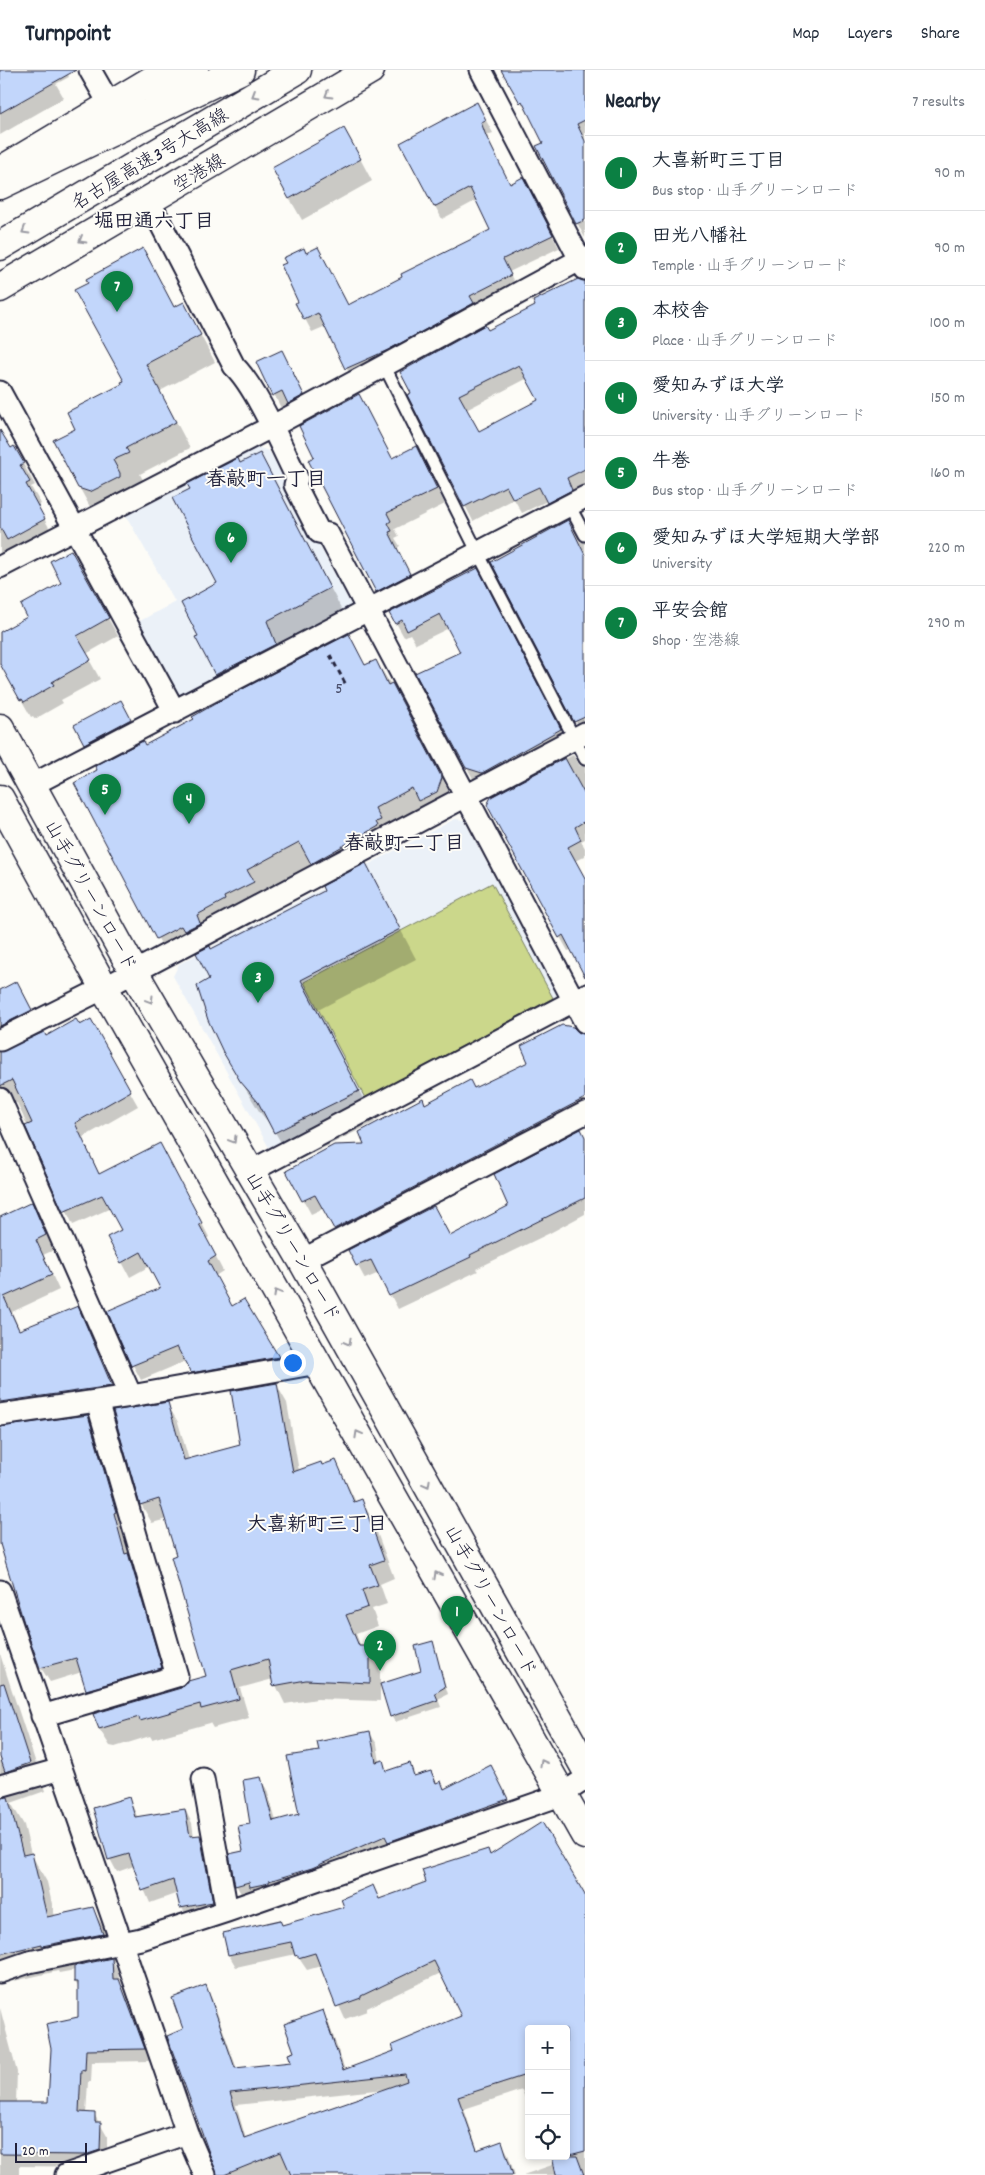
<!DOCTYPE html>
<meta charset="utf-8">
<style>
:root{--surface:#fff;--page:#f2f2f3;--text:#1f2937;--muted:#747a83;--line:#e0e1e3;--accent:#0b8043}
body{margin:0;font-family:Dekko,"Klee One",sans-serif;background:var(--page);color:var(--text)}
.controls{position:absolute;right:15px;bottom:15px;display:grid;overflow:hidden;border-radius:5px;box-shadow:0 2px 8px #0003}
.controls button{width:45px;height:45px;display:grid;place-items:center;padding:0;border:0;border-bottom:1px solid var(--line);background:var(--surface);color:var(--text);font:25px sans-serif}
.scale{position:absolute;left:15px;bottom:12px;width:72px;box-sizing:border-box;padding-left:5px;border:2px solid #22223b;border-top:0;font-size:14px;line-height:18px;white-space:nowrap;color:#22223b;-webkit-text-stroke:4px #fdfcf7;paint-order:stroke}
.you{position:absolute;left:292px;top:1292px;width:18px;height:18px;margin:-12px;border:4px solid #fff;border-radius:50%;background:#1a73e8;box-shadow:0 0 0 8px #1a73e833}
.badge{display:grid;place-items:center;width:32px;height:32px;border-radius:50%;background:var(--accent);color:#fff;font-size:16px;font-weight:700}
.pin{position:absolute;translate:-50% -41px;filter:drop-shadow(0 1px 2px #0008)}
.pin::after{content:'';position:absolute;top:26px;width:18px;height:15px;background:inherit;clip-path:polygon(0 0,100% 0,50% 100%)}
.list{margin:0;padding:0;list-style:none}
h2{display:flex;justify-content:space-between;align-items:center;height:65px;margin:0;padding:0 20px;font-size:21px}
h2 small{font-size:16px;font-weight:400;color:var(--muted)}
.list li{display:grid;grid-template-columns:32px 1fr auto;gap:15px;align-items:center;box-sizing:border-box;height:75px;padding:0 20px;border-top:1px solid var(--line)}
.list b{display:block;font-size:19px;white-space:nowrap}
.list p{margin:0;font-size:16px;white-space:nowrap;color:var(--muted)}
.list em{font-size:16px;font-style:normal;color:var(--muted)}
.icon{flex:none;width:28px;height:28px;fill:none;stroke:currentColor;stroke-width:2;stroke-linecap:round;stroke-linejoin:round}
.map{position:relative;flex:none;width:585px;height:2105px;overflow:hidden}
header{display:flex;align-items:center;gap:30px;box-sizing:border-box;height:70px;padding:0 25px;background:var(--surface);border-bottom:1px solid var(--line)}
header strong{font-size:24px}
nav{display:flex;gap:28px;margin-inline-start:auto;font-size:18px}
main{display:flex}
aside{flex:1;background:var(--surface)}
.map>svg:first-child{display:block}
</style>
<header>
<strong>Turnpoint</strong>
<nav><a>Map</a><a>Layers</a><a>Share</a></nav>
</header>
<main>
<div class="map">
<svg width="585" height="2105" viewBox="0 0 585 2105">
<rect width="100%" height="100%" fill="#fdfcf7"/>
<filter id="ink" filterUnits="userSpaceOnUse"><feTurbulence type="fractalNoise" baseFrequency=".02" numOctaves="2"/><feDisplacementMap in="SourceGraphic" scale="10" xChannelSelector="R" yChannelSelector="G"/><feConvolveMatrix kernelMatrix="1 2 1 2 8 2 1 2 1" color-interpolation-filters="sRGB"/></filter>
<g filter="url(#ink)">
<path fill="#ebf1f8" d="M257,377L269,381L352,537L179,628L138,552L175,532L125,444Z
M455,749L464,750L557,926V934L272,1083L173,906L179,894Z"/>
<path fill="#cbd78b" stroke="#767c63" d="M492,813L553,928L365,1028L304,912Z"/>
<path fill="#0003" fill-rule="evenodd" d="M0,0H66L69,7L56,14L64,28L0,65Z
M503,0H585V168L538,77L545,73Z
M484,47L493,63L487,65L493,80L510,115L530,122L559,178L509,202L517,218L353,311L326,256L312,262L297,234L348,237L492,160L477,130L442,149L401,73Z
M356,81L372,111L302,150L290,129Z
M183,233L215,292L160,321L190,378L140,404L143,410L128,417L135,431L94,444L79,417L77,359L123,315L174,238Z
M585,237V417L556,446L547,431L522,443L514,429L473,451L409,325L487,262ZM528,308L540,331L479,362L466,340Z
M282,281L311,338L297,346L290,334L281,338L258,293Z
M14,378L35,415L31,417L41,434L37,436L56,470L0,497V384Z
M416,378L445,434L395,459L399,466L395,468L400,476L397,478L418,519L385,536L377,521L392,390Z
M240,395L272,407L342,540L278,574L288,597L365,596L376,591L405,637L454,731L388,775L390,779L365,792L416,889L318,940L375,1052L293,1093L272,1057L259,1041L242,1013L211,909L199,883L195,877L170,891L76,713L195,650L230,628L196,568L199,566L219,514ZM312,794L326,821L211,881L209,868L265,835L259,822Z
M568,451L580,472H585L584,667L493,492Z
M70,481L118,566L86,584L100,609L61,630L63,633L35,649L33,646L31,647L0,591V563L29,547L62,513Z
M485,514L569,675L475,712L467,698L462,582L449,558L416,574L410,564L404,567L391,544Z
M128,645L138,663L92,686L85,673Z
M573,685L580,696H585V769L581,771L585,778V786L531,813L492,728Z
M585,810V904L572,879L568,881L540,831Z
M0,921L25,927L39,955L0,975Z
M90,951L138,1036L82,1068L100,1105L168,1088L209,1167L206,1169L223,1201L215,1206L232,1237L244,1231L286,1302L200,1317L186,1291L141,1310L133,1295L109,1242L162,1218L150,1196L130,1207L122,1192V1161L111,1138L73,1155L17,1033L4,1031L0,1034V983L79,957Z
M585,985V1046L343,1173L324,1138L311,1144L288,1102L366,1075L425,1035Z
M585,1070V1144L550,1163L476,1199L478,1201L398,1239L379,1203L365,1209L350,1181L450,1168L509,1137Z
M31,1134L54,1180L43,1185L59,1220L12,1242L20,1261L77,1238L119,1330L0,1352V1148Z
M276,1314L287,1333L299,1401L336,1392L356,1432L361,1430L372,1449L394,1508L380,1514L387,1534L372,1539L378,1556L356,1564L361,1577L370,1578L380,1596V1631L317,1629L285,1634L273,1609L240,1618L249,1648L213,1658L210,1653L152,1669L150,1666L115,1677L110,1676L98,1657L207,1606L167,1449L152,1453L141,1434L167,1334L178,1352L189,1390L241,1376Z
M87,1346L96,1361L124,1456L121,1457L130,1488L136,1499L169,1612L95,1634L87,1619L82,1602L50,1612L41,1598L0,1475V1358Z
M432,1572L448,1624L438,1629L441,1637L395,1652L391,1646L423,1602Z
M0,1584L45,1721L11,1733L24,1755L31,1784L47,1812L55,1847L92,1838L108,1865L118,1891L113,1892L118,1901L119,1912L125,1923L151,1991L92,1992L91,2012H88L86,2044H94L107,2066V2092L93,2097L19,2096V2105H0V1938L17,2002L16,2033L50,2034L79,1948V1918L75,1912V1900L59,1903L58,1901L5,1913L0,1905Z
M369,1662L377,1674L380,1692L382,1691L388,1702L409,1694L416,1707L431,1702L438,1714L441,1713L445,1720L498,1709L514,1741L243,1827L236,1815L252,1755L260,1708L267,1720L276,1751L300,1745L320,1682Z
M129,1729L138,1748L185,1740L192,1753L194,1767L200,1766L207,1779L219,1845L189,1850L182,1838L178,1823L150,1833L134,1796L117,1802L110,1789Z
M541,1753L585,1826V2105H523L555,2094L566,2086V1959H529V2038L522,2020L464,2039L478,2081L501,2072L508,2084L515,2105H218L168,1966L185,1960L205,1917L212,1929L237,1999L293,1993L296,1983L322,1942L329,1954L345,2000L396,1981L463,1947L441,1903L367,1938V1941L345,1949L321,1896L307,1900L296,1884L236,1897L229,1885L224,1864L283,1856L345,1837L372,1817L380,1830L427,1813L488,1780L491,1786ZM386,2019L246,2069L236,2035Z"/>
<path fill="#c2d6fb" stroke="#22223b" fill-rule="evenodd" d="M0,0H76L0,43Z
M501,0H585V50L577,54L585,71V150L576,154L536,76L543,73L522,31L520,33Z
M477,32L486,50L481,52L486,66L510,114L523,107L553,165L503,189L511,205L470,226L474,233L388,280L345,299L318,243L304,250L295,233L298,232L281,195L286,193L283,188L304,178L306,183L318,177L348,235L402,207L401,204L490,160L470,118L434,137L400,73Z
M344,58L361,89L289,129L272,98Z
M143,178L174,237L184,232L201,265L146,294L176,352L126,378L129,383L113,390L120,403V407L90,422L78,418L53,370L75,359L67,342L122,314L121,312L124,311L74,220L88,213L86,209Z
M578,209L585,211V399L567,408L572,420L547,433L539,417L513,429L506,416L464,437L407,325L411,323L400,302L485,255L488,260L535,236L533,231ZM519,295L538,330L479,361L459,325Z
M282,280L304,325L288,334L282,321L272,326L256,292Z
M359,324L392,388L416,376L437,419L387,443L391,451L388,453L392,461L389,462L410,504L376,522L308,390L314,387L299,356Z
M0,360L11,378L14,376L24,393L20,395L30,412L26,414L45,449L7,470L0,457Z
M260,383L330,518L267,551L276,574L215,605L195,567L198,566L181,533L217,513L172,428L190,419L187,414L238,388L240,393Z
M568,450L585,485V647L574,652L491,492Z
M71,480L109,548L77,566L91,590L52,612L54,615L24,632L22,629L20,630L0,594V562L27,547L21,535L61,513L50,491Z
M478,498L561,659L482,703L466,698L415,603L460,582L440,544L407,561L402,550L395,554L389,543Z
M349,564L365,595L376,590L388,615L392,613L442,708L437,722L418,731L412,718L375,738L381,750L376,752L378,756L311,794L299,772L247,800L254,812L224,827L225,830L197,845L200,853L184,861L181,856L156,869L74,713L97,700L95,696L143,671L145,675L194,649L192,647L227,627Z
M121,630L131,649L84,674L74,655Z
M565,688L585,725V751L575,757L581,770L568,777L585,808V907L563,865L559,868L487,735L491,727Z
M366,793L400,859L301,910L359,1021L274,1063L258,1032L240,1011L223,982L208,950L197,916L209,909L196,883L210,876L211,879L324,821L322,816Z
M17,911L32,940L0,956V920Z
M76,949L80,955L91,949L131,1021L75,1053L99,1104L160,1073L202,1153L199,1154L216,1186L208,1191L232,1236L244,1229L279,1287L191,1303L177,1277L131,1296L107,1241L160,1218L141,1182L121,1193L107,1167L121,1160L102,1125L63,1142L25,1056L32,1053L12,1010L0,1016V982L44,962L46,966Z
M562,955L573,957L578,962L585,964V1028L334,1159L315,1125L302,1131L286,1101L334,1075L364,1074L359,1062L423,1028L425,1034L470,1010L474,1018L528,992L521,976Z
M581,1059L585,1067V1128L470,1185L471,1187L389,1226L371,1190L356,1196L348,1180L434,1136L450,1166L508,1136L494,1104Z
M32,1132L46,1165L36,1170L52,1205L4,1227L19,1260L78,1236L112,1316L0,1332V1147Z
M277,1313L293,1402L321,1392L322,1395L336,1390L354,1432L362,1429L384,1490L370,1495L378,1515L362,1520L368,1537L346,1545L359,1576H370V1613L306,1610L273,1616L268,1589L231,1600L239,1629L201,1639L200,1634L140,1651L139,1647L99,1659L93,1644L181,1618L188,1611L206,1606L171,1487L176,1485L159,1429L140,1435L113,1341L168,1332L184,1390L240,1375L231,1321Z
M88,1345L116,1442L114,1443L125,1484L128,1483L162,1598L86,1620L76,1588L40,1598L25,1556L0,1474V1357Z
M433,1571L445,1617L435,1623L438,1630L390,1647L380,1614L421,1601L415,1576Z
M4,1613L30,1693L5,1702L0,1687V1614Z
M370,1661L376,1692L383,1690L386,1701L410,1693L414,1706L431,1701L436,1713L441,1711L444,1719L491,1695L508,1729L388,1772L385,1766L312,1798L269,1811V1813L250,1817L249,1812L235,1816L229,1784L243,1781L238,1756L250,1754L243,1710L261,1707L273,1751L299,1744L287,1686L319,1681L317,1672Z
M8,1727L23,1785L32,1783L47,1847L93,1837L103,1864L42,1876V1874L0,1884V1728Z
M129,1727L135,1747L185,1739L190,1766L200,1765L213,1832L180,1838L173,1810L142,1821L129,1784L108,1790L93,1738Z
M542,1752L585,1825V2081L566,2086V1959H529V2004L458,2027L477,2080L502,2071L513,2105H291L281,2082L224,2105H217L167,1966L183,1959L172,1928L206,1915L235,1998L291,1992L288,1984L294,1982L284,1954L323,1940L343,2000L394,1981L392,1975L461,1946L434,1891L361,1926V1928L336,1937L315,1883L298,1888V1885L295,1886L291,1872L228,1885L223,1863L280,1850L282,1855L344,1837L341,1829L373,1815L379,1829L426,1812L422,1800L488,1779L490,1785ZM405,2004L407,2011L244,2068L230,2023Z
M112,1888L113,1909H119L145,1979L86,1980L85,2001L81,2000L79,2042L95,2043V2052H101L100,2080L85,2085L0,2084V2032H48L51,1979L46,1954L78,1947V1912H74V1896Z
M552,2086H577L584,2105H556Z"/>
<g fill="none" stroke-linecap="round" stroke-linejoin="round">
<defs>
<path id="lane" d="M384,295L478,483L585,689
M569,435L585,465"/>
<path id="street" d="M90,0L110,35
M481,0L585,199
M149,131L234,296C256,317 282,378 297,408L295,415L319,462L328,464L585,952
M0,322L175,642
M0,497L271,357L585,187
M32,715L585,427
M0,970L104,918L585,663
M0,1029L131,1326
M251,1101L585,925
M302,1190L585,1043
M0,1345L131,1326L318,1293
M0,1521L187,2063L205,2105
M42,1646L177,1606L97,1331
M203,1709L227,1841
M0,1716L61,1699
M0,1902L29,1892L141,1869L227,1841L561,1725L585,1709
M66,2105L187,2063"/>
<path id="secondary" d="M0,658L134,902L302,1190L585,1697
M0,729L104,918L585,1765"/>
<path id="primary" d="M0,101L169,0
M0,218L370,0"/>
<path id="highway" d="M156,22L194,0
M0,115L240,0
M0,176L297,0"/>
</defs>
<use href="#lane" stroke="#22223b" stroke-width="15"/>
<use href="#street" stroke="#22223b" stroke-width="25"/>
<use href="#secondary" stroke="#22223b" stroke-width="31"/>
<use href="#primary" stroke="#22223b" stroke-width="31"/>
<use href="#highway" stroke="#22223b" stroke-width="31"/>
<path stroke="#22223b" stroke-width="3" stroke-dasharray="5 4" stroke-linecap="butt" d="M330,585L346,615"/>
<use href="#lane" stroke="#fdfcf7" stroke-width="11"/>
<use href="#street" stroke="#fdfcf7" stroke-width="21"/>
<use href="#secondary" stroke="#fdfcf7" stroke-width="28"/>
<use href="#primary" stroke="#fdfcf7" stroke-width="28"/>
<use href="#highway" stroke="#fdfcf7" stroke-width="28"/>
</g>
<defs><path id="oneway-chevron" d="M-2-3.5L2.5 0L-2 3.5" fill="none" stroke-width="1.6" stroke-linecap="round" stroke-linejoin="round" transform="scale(1.25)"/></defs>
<g stroke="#9a9aa2">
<use href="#oneway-chevron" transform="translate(255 25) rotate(149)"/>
<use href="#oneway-chevron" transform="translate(328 25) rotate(149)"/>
<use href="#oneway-chevron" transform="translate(25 161) rotate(149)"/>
<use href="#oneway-chevron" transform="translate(82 170) rotate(150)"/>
<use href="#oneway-chevron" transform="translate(150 930) rotate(59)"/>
<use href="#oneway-chevron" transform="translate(233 1070) rotate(59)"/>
<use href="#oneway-chevron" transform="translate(277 1223) rotate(-120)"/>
<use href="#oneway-chevron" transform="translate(348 1272) rotate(61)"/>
<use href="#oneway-chevron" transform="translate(358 1364) rotate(-119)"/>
<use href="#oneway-chevron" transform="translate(427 1414) rotate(61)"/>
<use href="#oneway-chevron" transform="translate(437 1505) rotate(-119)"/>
<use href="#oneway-chevron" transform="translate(543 1693) rotate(-119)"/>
</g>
</g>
<g text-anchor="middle" stroke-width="4" stroke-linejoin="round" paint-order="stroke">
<g font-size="16" fill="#4a4f6b">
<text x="339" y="623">5</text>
</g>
<g font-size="19" fill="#22223b" stroke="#fdfcf7">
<text transform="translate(149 88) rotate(-31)" y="7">名古屋高速3号大高線</text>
<text transform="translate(198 102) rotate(-31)" y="7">空港線</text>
<text transform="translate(92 825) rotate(61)" y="7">山手グリーンロード</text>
<text transform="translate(294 1176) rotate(60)" y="7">山手グリーンロード</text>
<text transform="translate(492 1530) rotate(61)" y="7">山手グリーンロード</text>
</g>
<g font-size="20" font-weight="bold" fill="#22223b" stroke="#fdfcf7">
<text x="154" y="157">堀田通六丁目</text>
<text x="266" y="415">春敲町一丁目</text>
<text x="404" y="779">春敲町二丁目</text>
<text x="317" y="1460">大喜新町三丁目</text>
</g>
</g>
</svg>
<div class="controls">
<button>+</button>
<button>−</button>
<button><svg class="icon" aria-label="locate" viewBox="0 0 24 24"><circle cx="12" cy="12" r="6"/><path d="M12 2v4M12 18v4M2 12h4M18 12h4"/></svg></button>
</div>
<div class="scale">20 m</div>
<div class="you"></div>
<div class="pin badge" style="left:457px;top:1567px">1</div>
<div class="pin badge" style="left:380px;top:1601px">2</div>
<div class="pin badge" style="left:258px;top:933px">3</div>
<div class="pin badge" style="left:189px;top:754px">4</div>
<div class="pin badge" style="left:105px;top:745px">5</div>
<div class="pin badge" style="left:231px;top:493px">6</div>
<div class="pin badge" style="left:117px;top:242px">7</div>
</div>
<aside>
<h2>Nearby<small>7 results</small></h2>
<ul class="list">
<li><span class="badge">1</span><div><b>大喜新町三丁目</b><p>Bus stop · 山手グリーンロード</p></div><em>90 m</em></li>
<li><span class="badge">2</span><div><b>田光八幡社</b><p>Temple · 山手グリーンロード</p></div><em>90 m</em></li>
<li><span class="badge">3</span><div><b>本校舎</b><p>Place · 山手グリーンロード</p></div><em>100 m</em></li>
<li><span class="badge">4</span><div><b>愛知みずほ大学</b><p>University · 山手グリーンロード</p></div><em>150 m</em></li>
<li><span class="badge">5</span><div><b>牛巻</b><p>Bus stop · 山手グリーンロード</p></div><em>160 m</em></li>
<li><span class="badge">6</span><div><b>愛知みずほ大学短期大学部</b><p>University</p></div><em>220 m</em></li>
<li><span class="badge">7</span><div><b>平安会館</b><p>Shop · 空港線</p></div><em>290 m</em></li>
</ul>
</aside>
</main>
